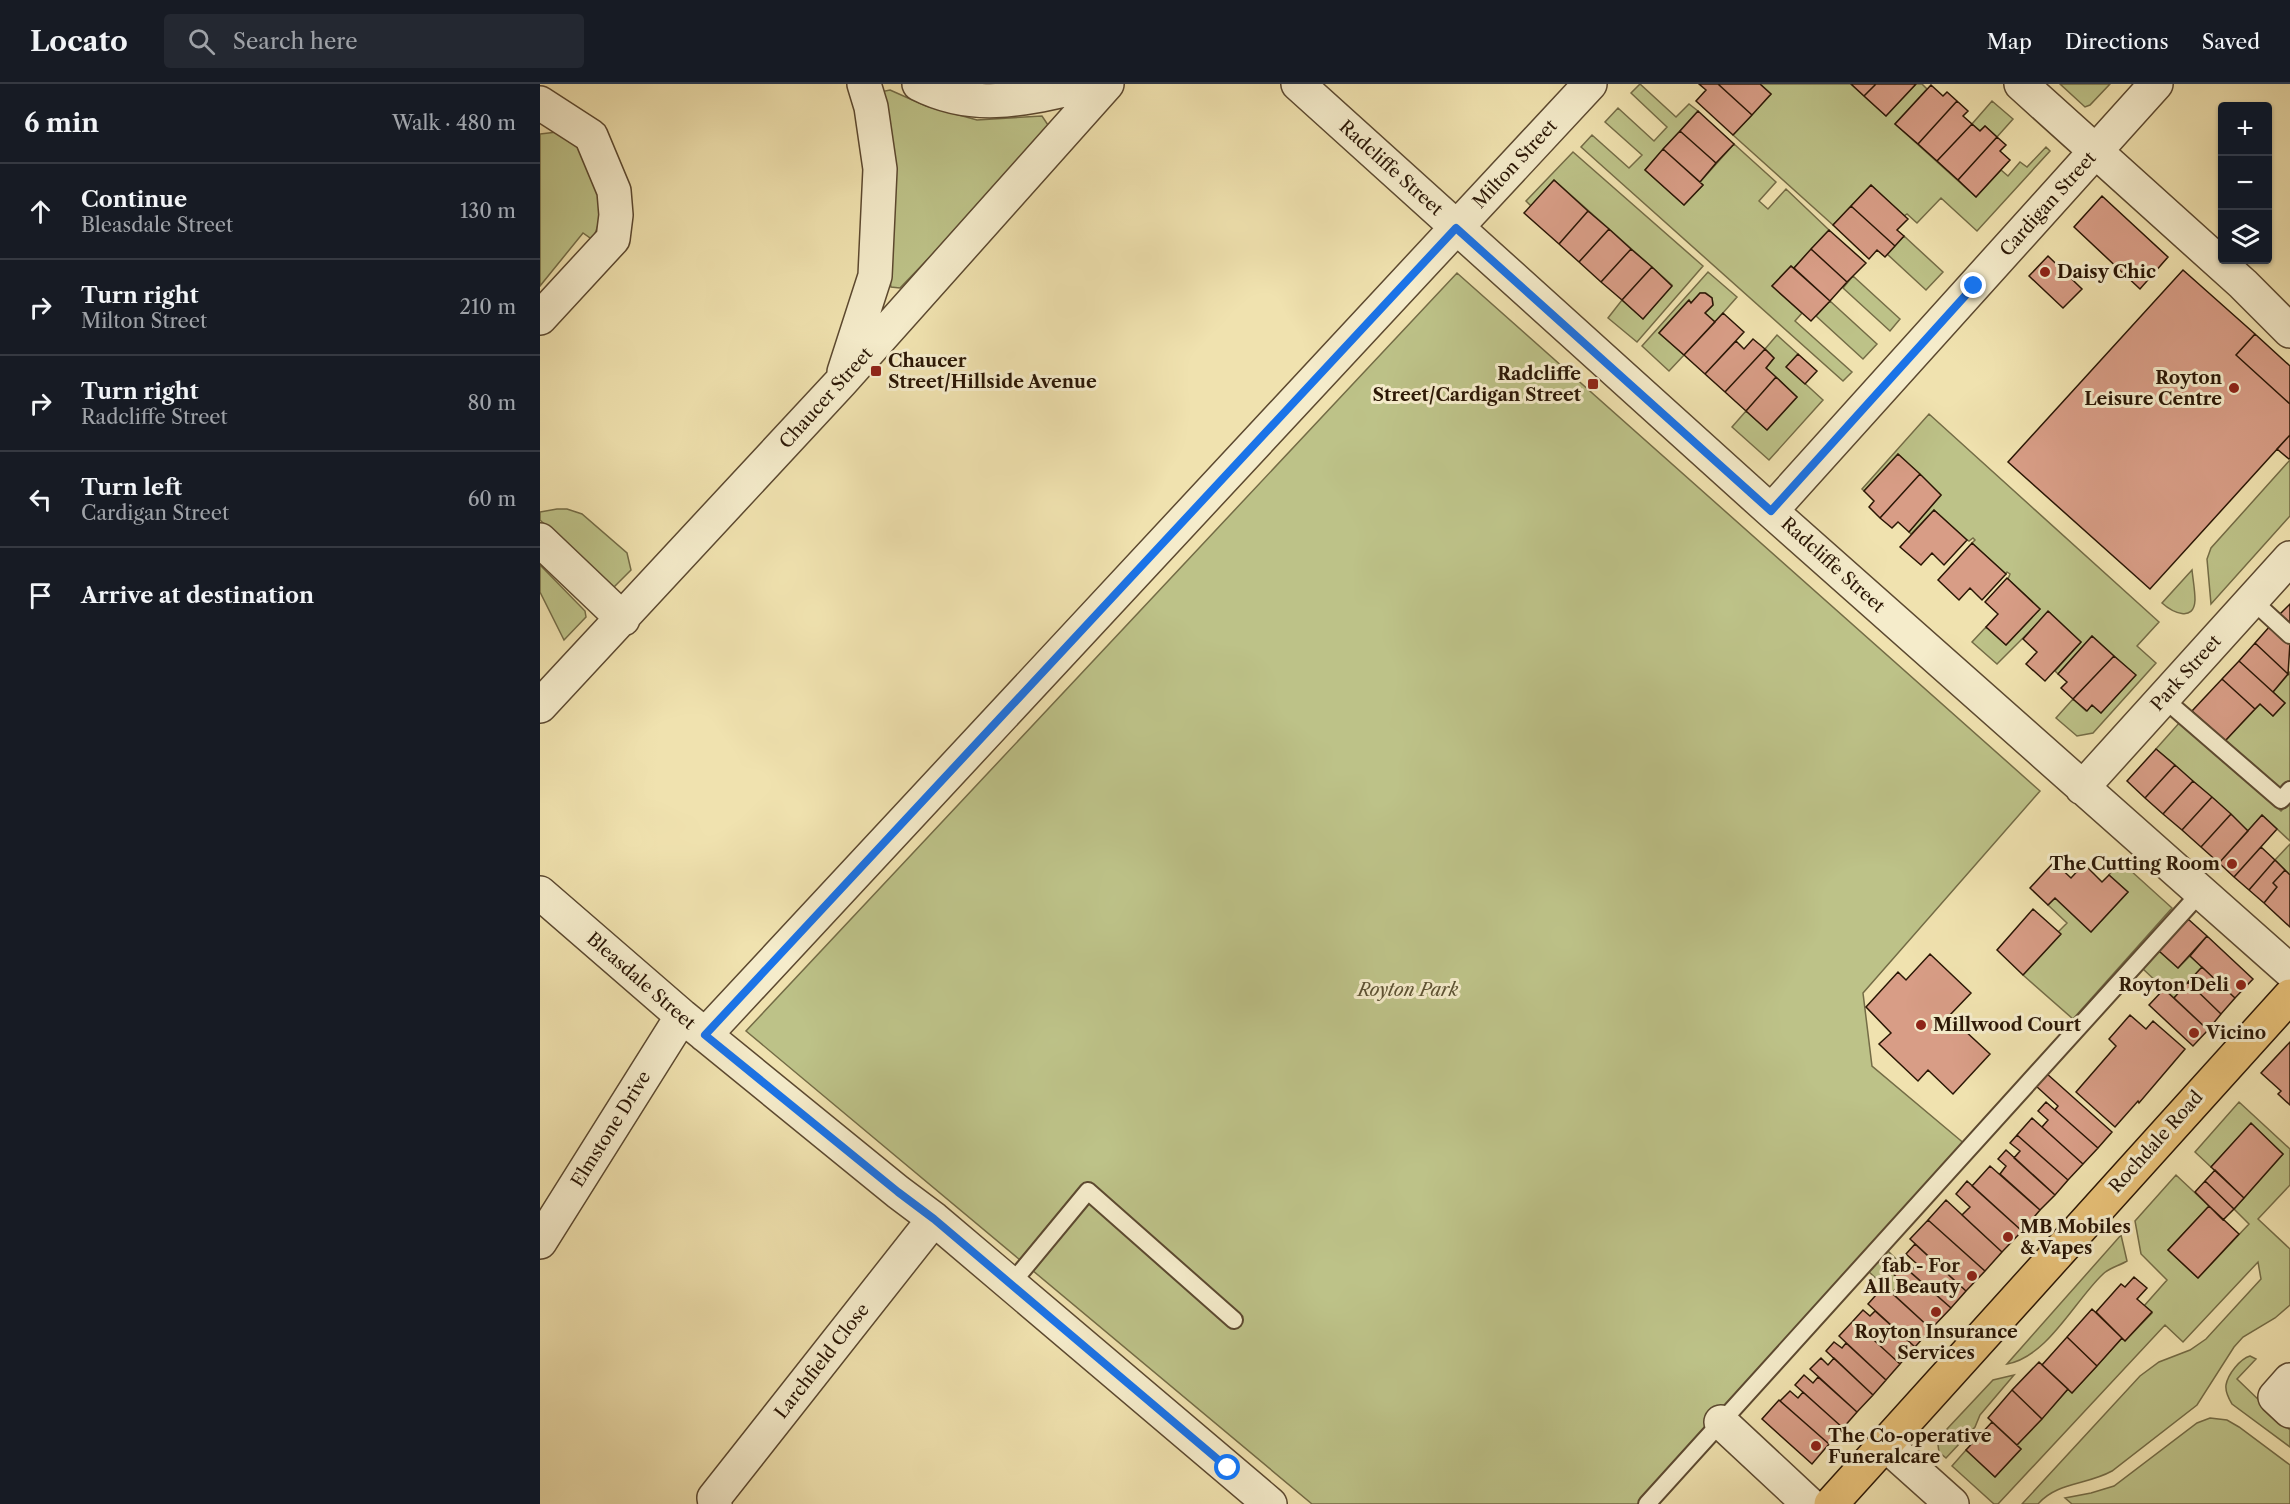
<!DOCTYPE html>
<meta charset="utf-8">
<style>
:root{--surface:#171b24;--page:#242831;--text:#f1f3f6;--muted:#9ea1a6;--line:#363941}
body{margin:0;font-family:"Libre Caslon Text",serif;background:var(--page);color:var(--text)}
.controls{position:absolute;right:18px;top:18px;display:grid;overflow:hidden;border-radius:6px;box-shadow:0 2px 4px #0004}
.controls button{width:54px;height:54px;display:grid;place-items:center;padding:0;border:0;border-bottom:2px solid var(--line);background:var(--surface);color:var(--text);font:30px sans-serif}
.stop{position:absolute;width:18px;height:18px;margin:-14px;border:4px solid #1a73e8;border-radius:50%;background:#fff}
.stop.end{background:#1a73e8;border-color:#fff;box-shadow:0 2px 6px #0008}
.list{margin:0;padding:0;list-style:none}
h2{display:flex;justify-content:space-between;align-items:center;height:78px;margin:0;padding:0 24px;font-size:26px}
h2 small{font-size:20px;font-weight:400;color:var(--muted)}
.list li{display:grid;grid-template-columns:39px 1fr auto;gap:18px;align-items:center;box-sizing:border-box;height:96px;padding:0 24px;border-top:2px solid var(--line)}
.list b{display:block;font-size:22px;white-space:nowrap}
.list p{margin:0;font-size:20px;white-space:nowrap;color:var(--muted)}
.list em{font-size:20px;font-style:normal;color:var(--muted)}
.icon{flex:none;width:33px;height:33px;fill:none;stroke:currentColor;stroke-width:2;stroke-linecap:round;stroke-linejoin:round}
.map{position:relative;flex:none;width:1750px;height:1420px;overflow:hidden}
header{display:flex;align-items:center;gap:36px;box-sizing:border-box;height:84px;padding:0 30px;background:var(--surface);border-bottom:2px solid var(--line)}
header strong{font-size:28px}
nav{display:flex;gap:33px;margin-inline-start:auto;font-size:21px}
.search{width:420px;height:54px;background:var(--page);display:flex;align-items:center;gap:15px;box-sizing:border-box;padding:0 21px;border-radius:6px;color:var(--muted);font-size:22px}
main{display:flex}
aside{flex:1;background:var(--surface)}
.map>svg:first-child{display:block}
</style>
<header>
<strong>Locato</strong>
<div class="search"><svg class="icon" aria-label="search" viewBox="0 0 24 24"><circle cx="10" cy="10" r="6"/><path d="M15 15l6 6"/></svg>Search here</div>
<nav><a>Map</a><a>Directions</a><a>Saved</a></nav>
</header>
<main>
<aside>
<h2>6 min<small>Walk · 480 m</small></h2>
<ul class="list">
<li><svg class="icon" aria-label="ahead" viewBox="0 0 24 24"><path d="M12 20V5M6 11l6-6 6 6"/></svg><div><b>Continue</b><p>Bleasdale Street</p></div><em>130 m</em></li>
<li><svg class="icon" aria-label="right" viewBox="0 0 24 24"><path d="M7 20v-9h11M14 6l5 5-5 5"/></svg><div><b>Turn right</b><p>Milton Street</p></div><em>210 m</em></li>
<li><svg class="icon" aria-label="right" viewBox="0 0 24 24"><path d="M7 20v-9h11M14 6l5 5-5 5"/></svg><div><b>Turn right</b><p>Radcliffe Street</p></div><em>80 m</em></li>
<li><svg class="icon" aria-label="left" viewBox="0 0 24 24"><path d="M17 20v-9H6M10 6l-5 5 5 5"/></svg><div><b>Turn left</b><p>Cardigan Street</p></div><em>60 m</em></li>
<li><svg class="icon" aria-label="arrive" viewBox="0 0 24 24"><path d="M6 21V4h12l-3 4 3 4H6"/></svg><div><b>Arrive at destination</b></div></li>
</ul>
</aside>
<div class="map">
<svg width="1750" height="1420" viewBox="0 0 1750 1420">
<rect width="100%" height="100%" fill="#f0e2af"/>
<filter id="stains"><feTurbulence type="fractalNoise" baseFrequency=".00333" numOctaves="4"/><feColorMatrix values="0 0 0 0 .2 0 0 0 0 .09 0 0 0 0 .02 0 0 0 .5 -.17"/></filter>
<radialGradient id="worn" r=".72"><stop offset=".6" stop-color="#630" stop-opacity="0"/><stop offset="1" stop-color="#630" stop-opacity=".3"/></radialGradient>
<path fill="#bdc288" stroke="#746c46" stroke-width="1.5" d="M1100,0L1136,33L1149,20L1158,27L1105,86L1144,121L1163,101L1160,98L1194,60L1236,98L1219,117L1228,125L1246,105L1289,146L1254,184L1251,182L1232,202L1262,229L1255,237L1312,288L1303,297L1041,63L1052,51L1089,84L1102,71L1065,38L1078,24L1114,57L1127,43L1091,9Z
M1220,0H1311L1346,32L1376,0H1382L1387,5L1355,40L1436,113L1461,86L1468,92L1480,78L1487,83L1506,63L1510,67L1437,147L1401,114L1377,139L1367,130L1364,132L1331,101L1293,141L1193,51L1231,10Z
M1520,0H1570L1550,21L1545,23Z
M350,6L386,22L437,36L502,32L508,41L507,51L360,204L351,203C345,181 354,157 354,134C356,91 347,49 340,8Z
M1452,17L1473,35L1457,53L1445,42L1440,47L1432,40Z
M17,48L39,62L66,117L53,156L43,149L0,202V50Z
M1033,68L1163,182L1097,258L1068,234L1082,216L1103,235L1132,201L1014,96L991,122L986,117Z
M1364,152L1403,188L1386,206L1347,170Z
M1168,188L1197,213L1175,238L1165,229L1173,221L1172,214L1166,209H1160L1151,219L1148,217L1119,249L1144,271L1129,287L1102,262Z
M917,189L1500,707L1323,909L1332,982L1426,1061L1099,1420H772L206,947Z
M1313,192L1360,235L1350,247L1303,204Z
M1290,217L1337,260L1323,275L1276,232Z
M1237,251L1258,270L1247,283L1283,316L1229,376L1192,343L1206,327L1227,346L1257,313L1226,284L1234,274L1225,265Z
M1389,330L1619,538L1597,562L1616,579L1553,649L1537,652L1516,634L1533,615L1546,627L1552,621L1561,629L1595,591L1552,552L1518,590L1515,587L1541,558L1509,528L1457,580L1432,558L1446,543L1466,561L1500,525L1468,495L1470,490L1467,488L1466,490L1432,459L1435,456L1433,454L1429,457L1427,456L1394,426L1371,450L1369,448L1401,411L1358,370L1324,407L1322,405Z
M1750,376V432L1671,520L1667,475L1671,464Z
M17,425H27L42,430L87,469L91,486L72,505L0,436V428Z
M0,481L45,527L46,533L24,556L0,508Z
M1652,486C1653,496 1655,506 1655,516C1654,539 1632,528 1622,519Z
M1750,588V697L1741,706L1685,657L1720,620L1733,632L1745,619L1733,608Z
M1640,638L1741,727L1750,718V757L1722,731L1708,747L1616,665Z
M1750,760V791L1735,776Z
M1580,777L1632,824L1533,935L1483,891L1520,851L1518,848L1527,839L1508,821L1515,814L1551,848L1588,808L1569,791Z
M1619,867L1638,884L1650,872L1662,883L1634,914L1603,885Z
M1699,1018L1750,1065V1101L1718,1135L1750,1165V1221L1735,1234L1703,1253L1694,1263L1657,1321L1572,1387C1547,1401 1517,1398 1498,1420H1482L1600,1292L1619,1278L1650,1266L1666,1255L1721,1195L1718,1178L1643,1258L1625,1241L1458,1420H1454L1412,1382L1426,1366L1455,1393L1481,1365L1477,1361L1528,1305L1532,1309L1582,1254L1585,1257L1612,1229L1604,1222L1627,1196L1601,1170L1595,1137L1636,1091L1669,1122L1628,1166L1658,1194L1709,1140L1694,1125L1743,1070L1711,1040L1671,1083L1655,1068Z
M1581,1151L1587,1177C1579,1182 1568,1184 1562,1191C1534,1218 1507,1273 1467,1280Z
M1347,1166L1359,1178L1351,1188L1362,1198L1352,1209L1328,1187Z
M1710,1272L1716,1275L1697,1295L1750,1346V1363L1692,1320C1689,1315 1685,1308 1686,1301C1688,1290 1700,1275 1710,1272Z
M1474,1291L1440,1331L1435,1343L1406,1374L1399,1368L1398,1361L1407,1345L1453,1296Z
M1670,1334L1687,1336L1699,1343L1750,1381V1420H1532L1525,1414L1551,1409L1574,1402L1657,1339Z"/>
<path fill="#d89d86" stroke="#2a1605" stroke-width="1.5" d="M1159,0H1178L1212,31L1193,51L1156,17L1166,6Z
M1178,0H1220L1231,10L1212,31Z
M1311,0H1336L1324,12Z
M1336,0H1376L1346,32L1324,12Z
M1391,1L1403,12L1407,8L1417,17L1378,60L1355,40Z
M1417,17L1428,27L1423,32L1432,40L1397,77L1378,60Z
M1158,27L1194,60L1176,79L1140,47Z
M1432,40L1440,47L1445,42L1457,53L1418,96L1397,77Z
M1140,47L1176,79L1160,98L1123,65Z
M1457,53L1466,61L1460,67L1470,76L1436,113L1418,96Z
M1123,65L1163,101L1144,121L1105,86Z
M1014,96L1048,127L1019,160L984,129Z
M1331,101L1368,135L1357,146L1364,152L1355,162L1311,122Z
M1562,112L1628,173L1600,205L1534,143Z
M1311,122L1355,162L1345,173L1337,166L1329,175L1293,141Z
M1048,127L1069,145L1039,178L1019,160Z
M1069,145L1091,165L1061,198L1039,178Z
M1289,146L1326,179L1307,198L1271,165Z
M1091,165L1112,183L1082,216L1061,198Z
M1271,165L1307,198L1290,217L1254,184Z
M1508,172L1542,205L1523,224L1489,192Z
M1251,182L1290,217L1271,237L1232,202Z
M1112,183L1132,202L1103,235L1082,216Z
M1643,186L1715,250L1696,271L1750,320V351L1610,505L1468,378Z
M1160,209H1165L1172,214L1173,221L1165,229L1175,238L1144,271L1119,249L1149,216L1151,219Z
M1183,229L1204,248L1165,290L1144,271Z
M1715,250L1750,282V320L1696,271Z
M1213,255L1225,265L1185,308L1165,290L1196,257L1204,265Z
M1225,265L1234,274L1226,284L1236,293L1206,327L1185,308Z
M1258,270L1277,287L1265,300L1246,283Z
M1236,293L1257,313L1227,346L1206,327Z
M1750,351V374L1749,375L1737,365Z
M1358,370L1380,390L1340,434L1329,423L1334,417L1324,407Z
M1380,390L1401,411L1369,448L1358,438L1352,444L1340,434Z
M1394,426L1427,456L1404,481L1392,469L1381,481L1360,463Z
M1432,459L1466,490L1442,516L1430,504L1419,516L1398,496Z
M1467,494L1500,525L1466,561L1446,543L1458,530L1445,518Z
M1750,520V539L1740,530Z
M1508,527L1541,558L1505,597L1486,580L1497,568L1483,555Z
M1730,542L1750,559L1748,590L1715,559Z
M1552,552L1574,572L1533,615L1521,604L1527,598L1518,590Z
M1715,559L1748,590L1733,608L1699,577Z
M1574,572L1596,591L1561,629L1552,621L1547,627L1533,615Z
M1699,577L1745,619L1733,632L1720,620L1715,625L1682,595Z
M1682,595L1715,625L1685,657L1652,627Z
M1616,665L1635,681L1605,714L1587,697Z
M1635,681L1653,697L1623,730L1605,714Z
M1653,697L1672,713L1642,746L1623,730Z
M1672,713L1691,730L1661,763L1642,746Z
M1691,730L1708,747L1679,779L1661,763Z
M1722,731L1737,745L1694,793L1679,779Z
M1721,763L1735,776L1709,806L1694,793Z
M1735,776L1745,786L1733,799L1737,803L1724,819L1709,806Z
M1514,778L1531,794L1544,780L1562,798L1569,791L1588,808L1551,848L1515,814L1508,821L1490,804Z
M1745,786L1750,791V843L1724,819L1737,803L1733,799Z
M1493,825L1521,850L1483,891L1457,866Z
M1648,835L1667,852L1638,884L1619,867Z
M1667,852L1713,895L1695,914L1650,872Z
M1390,870L1431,909L1409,932L1450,970L1413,1010L1388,986L1378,997L1339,960L1351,949L1326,923L1358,888L1366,896Z
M1662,883L1695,914L1681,930L1648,898Z
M1648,898L1681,930L1668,946L1634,914Z
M1624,905L1668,946L1653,962L1609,921Z
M1590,931L1606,945L1613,937L1645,965L1599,1019L1598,1017L1575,1043L1536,1008L1576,962L1569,955Z
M1750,958V1021L1738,1010L1741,1007L1721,989Z
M1506,989L1572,1048L1558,1064L1515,1026L1518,1022L1496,1002Z
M1506,1018L1558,1064L1543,1080L1502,1043L1508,1036L1498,1027Z
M1492,1034L1543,1080L1528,1096L1477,1051Z
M1711,1039L1743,1070L1704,1114L1671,1083Z
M1477,1051L1528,1096L1515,1111L1474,1074L1480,1067L1470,1059Z
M1466,1066L1515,1111L1500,1126L1460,1090L1466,1082L1458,1075Z
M1450,1082L1500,1126L1482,1147L1432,1102Z
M1675,1086L1704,1114L1694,1125L1665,1097Z
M1427,1097L1482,1147L1462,1168L1422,1131L1430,1123L1416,1110Z
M1665,1097L1694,1125L1683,1136L1655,1108Z
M1406,1116L1462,1168L1445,1187L1388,1136Z
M1669,1122L1699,1150L1658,1194L1628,1166Z
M1388,1136L1445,1187L1426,1207L1370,1155Z
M1375,1160L1426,1207L1411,1224L1370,1188L1377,1180L1366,1170Z
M1359,1178L1411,1224L1391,1245L1352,1209L1362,1198L1351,1188Z
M1594,1193L1607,1204L1597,1215L1612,1228L1585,1257L1556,1228L1581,1200L1585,1203Z
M1344,1202L1391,1245L1375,1263L1328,1220Z
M1552,1225L1582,1254L1557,1282L1527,1253Z
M1323,1226L1330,1232L1335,1227L1375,1263L1360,1280L1313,1237Z
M1313,1237L1360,1280L1346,1296L1299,1252Z
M1527,1253L1557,1282L1532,1309L1502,1281Z
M1294,1258L1302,1264L1306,1259L1346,1296L1333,1311L1286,1267Z
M1281,1274L1288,1281L1294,1274L1333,1311L1317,1328L1270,1285Z
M1499,1278L1528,1305L1502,1335L1472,1306Z
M1264,1291L1273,1299L1278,1293L1317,1328L1303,1344L1255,1301Z
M1472,1306L1502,1335L1477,1361L1448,1334Z
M1250,1307L1258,1314L1263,1308L1303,1344L1289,1360L1240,1317Z
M1239,1316L1289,1360L1272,1380L1222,1335Z
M1452,1338L1481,1365L1455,1393L1426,1366Z"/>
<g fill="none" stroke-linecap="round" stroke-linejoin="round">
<defs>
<path id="lane" d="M1712,516L1750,551
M1623,614L1741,716L1750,706
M471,1200L548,1107L694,1236
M1107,1420L1661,808"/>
<path id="street" d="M379,0C438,30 491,13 551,0
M758,0L1231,427L1750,887
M1481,0L1703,200L1750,247
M0,19L51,52L74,107L76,131L73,155L0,234
M304,288L335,192L340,85L331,23L324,0
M1231,427L1616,0
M0,456L83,535
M0,622L301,298L567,0
M1542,704L1750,474
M0,809L142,932L358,1108L394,1135L730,1420
M165,951L1050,0
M0,1158L142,932
M1750,1296L1735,1313L1750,1327
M1181,1338L1269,1420
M1345,1360L1412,1420
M175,1420L174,1414L394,1135"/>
<path id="primary" d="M1291,1420L1750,912"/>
</defs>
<use href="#lane" stroke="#5c4930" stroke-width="20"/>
<use href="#street" stroke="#5c4930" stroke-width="36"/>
<use href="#primary" stroke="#2a1605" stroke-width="36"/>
<use href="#lane" stroke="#f5eccb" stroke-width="16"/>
<use href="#street" stroke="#f5eccb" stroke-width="33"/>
<use href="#primary" stroke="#e8c178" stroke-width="33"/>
</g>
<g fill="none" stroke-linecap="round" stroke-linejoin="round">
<path stroke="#1a73e8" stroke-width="8" d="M688,1384L394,1135L358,1108L165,951L916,144L1231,427L1434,202"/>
</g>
<g fill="#8f2418" stroke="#f5eccb" stroke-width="2">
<circle cx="1505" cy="188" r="6"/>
<rect x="330" y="281" width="12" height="12" rx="3"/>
<rect x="1047" y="294" width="12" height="12" rx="3"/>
<circle cx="1694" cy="304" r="6"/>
<circle cx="1692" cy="780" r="6"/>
<circle cx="1701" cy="901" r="6"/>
<circle cx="1381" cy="941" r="6"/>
<circle cx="1654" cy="949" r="6"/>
<circle cx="1468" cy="1153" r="6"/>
<circle cx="1432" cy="1192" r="6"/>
<circle cx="1396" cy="1228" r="6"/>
<circle cx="1276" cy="1362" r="6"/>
</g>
<g text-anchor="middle" stroke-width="6" stroke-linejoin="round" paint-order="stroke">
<g font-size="18" fill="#2a1605" stroke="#f5eccb">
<text transform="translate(975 80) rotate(-47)" y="6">Milton Street</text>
<text transform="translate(851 84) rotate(42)" y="6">Radcliffe Street</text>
<text transform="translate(1508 120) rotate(-48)" y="6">Cardigan Street</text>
<text transform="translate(286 314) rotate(-48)" y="6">Chaucer Street</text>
<text transform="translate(1293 481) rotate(42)" y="6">Radcliffe Street</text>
<text transform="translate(1646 589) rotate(-48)" y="6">Park Street</text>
<text transform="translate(101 897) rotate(41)" y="6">Bleasdale Street</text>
<text transform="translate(71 1045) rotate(-58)" y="6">Elmstone Drive</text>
<text transform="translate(1616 1058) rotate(-48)" y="6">Rochdale Road</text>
<text transform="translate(282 1277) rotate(-52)" y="6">Larchfield Close</text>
</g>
<g font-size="18" font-weight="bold" fill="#2a1605" stroke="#f5eccb" text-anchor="start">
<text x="1517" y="194">Daisy Chic</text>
<text x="348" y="283">Chaucer<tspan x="348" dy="21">Street/Hillside Avenue</tspan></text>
<text x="1041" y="296" text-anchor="end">Radcliffe<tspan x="1041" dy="21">Street/Cardigan Street</tspan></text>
<text x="1682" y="300" text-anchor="end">Royton<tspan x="1682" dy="21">Leisure Centre</tspan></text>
<text x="1680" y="786" text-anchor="end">The Cutting Room</text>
<text x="1689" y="907" text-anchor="end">Royton Deli</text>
<text x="1393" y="947">Millwood Court</text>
<text x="1666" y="955">Vicino</text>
<text x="1480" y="1149">MB Mobiles<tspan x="1480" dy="21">&amp; Vapes</tspan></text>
<text x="1420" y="1188" text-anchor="end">fab - For<tspan x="1420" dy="21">All Beauty</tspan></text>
<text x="1396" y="1254" text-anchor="middle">Royton Insurance<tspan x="1396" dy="21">Services</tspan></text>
<text x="1288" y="1358">The Co-operative<tspan x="1288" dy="21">Funeralcare</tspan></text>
</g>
<g font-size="18" font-style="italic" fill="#5d5233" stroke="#f5eccb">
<text x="868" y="912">Royton Park</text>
</g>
</g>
<rect width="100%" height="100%" filter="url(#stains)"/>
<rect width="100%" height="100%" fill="url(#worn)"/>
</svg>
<div class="controls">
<button>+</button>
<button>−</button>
<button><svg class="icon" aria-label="layers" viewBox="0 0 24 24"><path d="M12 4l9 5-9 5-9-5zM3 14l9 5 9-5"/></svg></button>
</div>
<div class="stop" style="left:688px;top:1384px"></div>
<div class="stop end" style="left:1434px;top:202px"></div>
</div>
</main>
